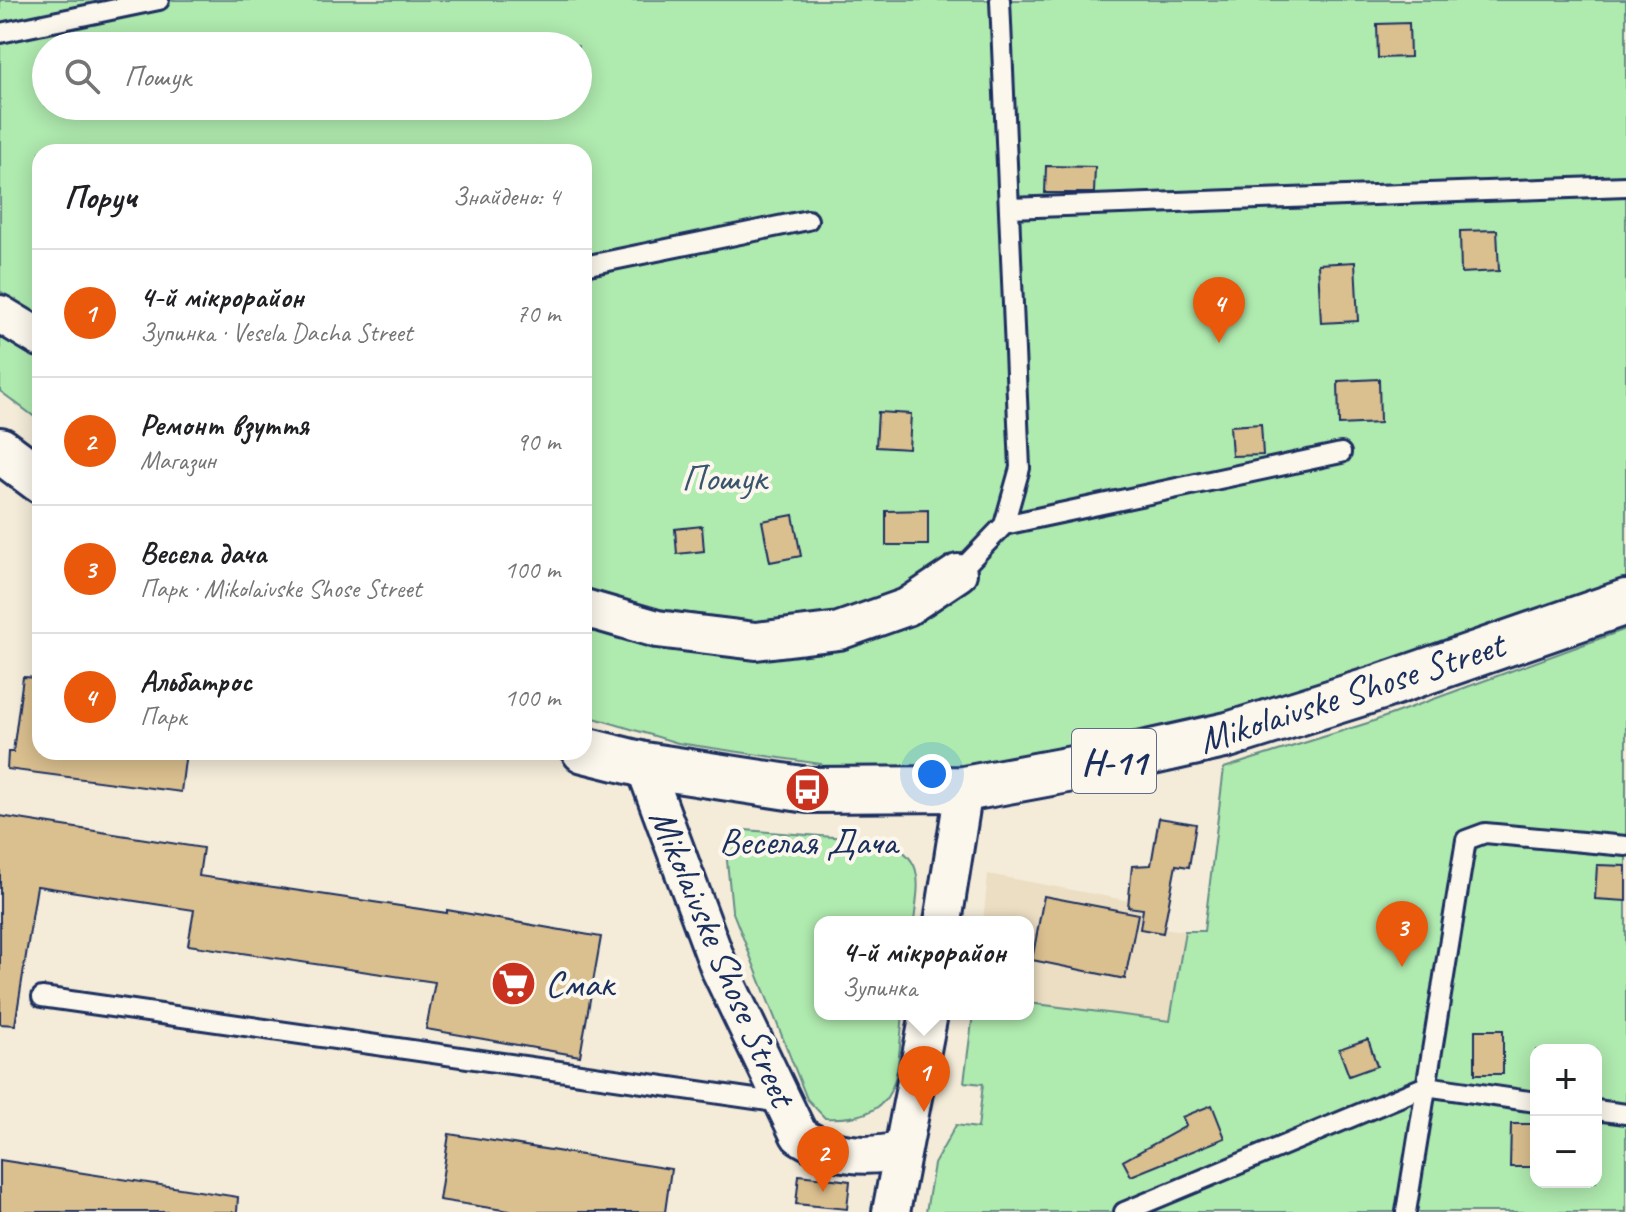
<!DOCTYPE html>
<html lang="uk">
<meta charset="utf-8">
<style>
:root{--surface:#fff;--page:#f6f6f6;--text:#202124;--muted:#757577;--line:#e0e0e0;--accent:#ea580c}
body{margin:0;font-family:Caveat,sans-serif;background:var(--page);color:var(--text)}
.controls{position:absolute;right:24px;bottom:24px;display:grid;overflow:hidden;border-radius:16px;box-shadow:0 4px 20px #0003}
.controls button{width:72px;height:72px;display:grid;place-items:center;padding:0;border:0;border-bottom:2px solid var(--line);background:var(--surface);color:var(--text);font:40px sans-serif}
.you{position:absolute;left:932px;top:774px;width:28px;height:28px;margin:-20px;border:6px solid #fff;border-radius:50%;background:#1a73e8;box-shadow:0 0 0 12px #1a73e833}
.badge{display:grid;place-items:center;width:52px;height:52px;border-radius:50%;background:var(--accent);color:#fff;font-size:26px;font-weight:700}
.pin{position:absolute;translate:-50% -66px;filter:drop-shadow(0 2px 4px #0008)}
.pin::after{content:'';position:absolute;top:42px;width:28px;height:24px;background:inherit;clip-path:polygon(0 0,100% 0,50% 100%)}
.popup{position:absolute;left:814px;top:916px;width:220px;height:104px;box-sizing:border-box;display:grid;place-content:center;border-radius:16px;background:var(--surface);filter:drop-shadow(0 2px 6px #0005);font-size:26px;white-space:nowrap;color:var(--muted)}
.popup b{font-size:30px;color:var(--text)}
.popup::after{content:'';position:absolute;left:50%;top:100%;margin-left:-16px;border:16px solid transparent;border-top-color:var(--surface)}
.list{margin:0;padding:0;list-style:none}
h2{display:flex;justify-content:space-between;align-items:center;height:104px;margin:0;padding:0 32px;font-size:34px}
h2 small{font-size:26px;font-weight:400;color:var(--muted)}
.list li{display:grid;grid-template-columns:52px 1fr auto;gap:24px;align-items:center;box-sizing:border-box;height:128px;padding:0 32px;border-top:2px solid var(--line)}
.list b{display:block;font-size:30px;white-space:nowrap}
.list p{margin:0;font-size:26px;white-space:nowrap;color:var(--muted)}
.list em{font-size:26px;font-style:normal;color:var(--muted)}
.icon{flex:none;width:44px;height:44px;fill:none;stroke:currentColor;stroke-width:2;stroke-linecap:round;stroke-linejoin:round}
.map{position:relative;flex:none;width:1626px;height:1212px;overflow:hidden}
.search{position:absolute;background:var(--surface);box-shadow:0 4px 20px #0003;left:32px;top:32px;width:560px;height:88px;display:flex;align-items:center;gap:20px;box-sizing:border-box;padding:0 28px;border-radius:44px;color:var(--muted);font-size:30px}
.panel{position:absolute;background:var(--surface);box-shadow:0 4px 20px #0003;left:32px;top:144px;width:560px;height:616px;border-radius:24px}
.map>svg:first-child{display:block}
</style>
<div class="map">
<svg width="1626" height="1212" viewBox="0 0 1626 1212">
<rect width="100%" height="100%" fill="#f4ecd9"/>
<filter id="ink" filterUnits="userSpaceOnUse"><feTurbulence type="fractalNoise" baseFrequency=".0125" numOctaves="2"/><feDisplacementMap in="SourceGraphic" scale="16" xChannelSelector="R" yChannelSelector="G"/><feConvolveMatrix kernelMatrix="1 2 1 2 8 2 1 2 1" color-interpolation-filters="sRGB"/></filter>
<g filter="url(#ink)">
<path fill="#ecdec3" d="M988,874L1135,902L1148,926L1185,931L1170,1021L1028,1003V922H983Z"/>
<path fill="#afeaaf" stroke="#658c86" stroke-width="2" fill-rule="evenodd" d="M0,0H1626V602L1228,735L808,790L821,764L678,743L584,715V622L757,655L891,632L870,599L836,615L756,622L652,608L584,590V152H40V316L0,291ZM46,46H578V106H46Z
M0,325L40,348V421L0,391Z
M1626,629V1212H926L934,1164L956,1125L978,1128L983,1084L964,1082L973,1014H1028V1003L1170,1021L1185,931H1204L1224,768L1371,722ZM1536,1050H1596V1182H1536Z
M745,830L885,841C927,859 918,884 914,922H820V1014H903C896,1074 904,1122 825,1118L807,1099L732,910L726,851L732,836Z"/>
<path fill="#dabf8f" stroke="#1b2f5e" stroke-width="2" d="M1409,23L1410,57L1378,58L1377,24Z
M1046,166L1095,167L1094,193H1045Z
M1497,230L1499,271L1461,273L1460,231Z
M1355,262L1358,321L1321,323L1318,264Z
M1379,379L1380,423L1339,425L1338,381Z
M878,412L911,414L909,449L876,447Z
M1261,424L1263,455L1232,456L1230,426Z
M928,510V545H886V511Z
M793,515L801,556L770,562L762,521Z
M702,526L704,551L677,554L675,529Z
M23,677L40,678V752H186L181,792L7,769L8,752H13Z
M0,816L203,848L199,876L447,913V910L601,937L580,1056L426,1029L435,982L188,945L194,910L37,886L15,1025L0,1024Z
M1159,818L1196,824L1189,867L1176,865L1163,933L1140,929L1143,909L1128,907L1132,866L1151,865Z
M1597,865L1626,866V901L1595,899Z
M1044,896L1138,914L1125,979L1032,960Z
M1475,1030H1503V1074H1475Z
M1368,1039L1377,1066L1349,1076L1339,1049Z
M1212,1105L1225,1138L1131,1176L1123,1161L1186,1126L1182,1117Z
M1511,1124H1536V1167H1510Z
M449,1134L671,1169L665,1212H516L439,1200Z
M0,1160L238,1197L237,1212H0Z
M799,1175L850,1181L847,1209L796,1204Z"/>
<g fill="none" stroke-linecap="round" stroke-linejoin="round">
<defs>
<path id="service" d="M0,33L159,0
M1009,208L1626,186
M584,266L808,220
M1004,525L1341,453
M958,573L1004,525L1020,468L1000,0
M42,997L782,1103
M1596,1110L1626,1114
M1124,1212L1426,1086L1536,1102
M1406,1212L1466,840L1485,833L1626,846"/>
<path id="minor" d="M0,314L40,338
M584,608L657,629L756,641L839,631L907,607L958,573
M644,765L720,970L799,1135C830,1156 867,1159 903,1150
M943,922L964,789
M891,1212L929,1014"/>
<path id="primary" d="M0,450L40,480
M584,750L644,765L808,790L964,789L1094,765L1228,735L1378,688L1626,602"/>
</defs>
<use href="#service" stroke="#1b2f5e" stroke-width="24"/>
<use href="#minor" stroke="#1b2f5e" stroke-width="42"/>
<use href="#primary" stroke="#1b2f5e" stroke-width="50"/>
<use href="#service" stroke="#fbf7ec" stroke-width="18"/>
<use href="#minor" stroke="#fbf7ec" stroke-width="36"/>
<use href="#primary" stroke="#fbf7ec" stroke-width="44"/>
</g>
</g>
<defs>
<symbol id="bus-disc" viewBox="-11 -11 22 22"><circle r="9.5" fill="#c8321e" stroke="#fbf7ec"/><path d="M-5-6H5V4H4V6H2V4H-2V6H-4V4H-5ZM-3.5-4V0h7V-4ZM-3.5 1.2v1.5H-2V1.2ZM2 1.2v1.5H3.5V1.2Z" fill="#fff"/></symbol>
<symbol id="supermarket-disc" viewBox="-11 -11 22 22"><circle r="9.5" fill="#c8321e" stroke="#fbf7ec"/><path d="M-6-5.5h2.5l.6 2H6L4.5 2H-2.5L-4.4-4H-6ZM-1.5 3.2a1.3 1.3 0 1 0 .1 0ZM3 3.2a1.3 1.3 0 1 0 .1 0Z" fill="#fff"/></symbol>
</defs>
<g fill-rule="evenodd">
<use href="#bus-disc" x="782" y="764" width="51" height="51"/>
<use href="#supermarket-disc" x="488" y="958" width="51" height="51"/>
</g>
<g text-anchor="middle" stroke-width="8" stroke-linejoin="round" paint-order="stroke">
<rect fill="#fbf7ec" stroke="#5e6b89" stroke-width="2" x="1072" y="729" width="84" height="64" rx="6"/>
<g font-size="36" font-weight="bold" fill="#1b2f5e">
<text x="1114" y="774">Н-11</text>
</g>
<g font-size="38" fill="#39546e" stroke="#fbf7ec">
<text x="724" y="490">Пошук</text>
</g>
<g font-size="38" fill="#1b2f5e" stroke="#fbf7ec">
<text transform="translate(1351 692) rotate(-18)" y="13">Mikolaivske Shose Street</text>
<text transform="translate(723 957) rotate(67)" y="13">Mikolaivske Shose Street</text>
</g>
<g font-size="38" fill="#1b2f5e" stroke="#fbf7ec">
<text x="808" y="854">Веселая Дача</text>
<text x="545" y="996" text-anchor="start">Смак</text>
</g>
</g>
</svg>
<div class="controls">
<button>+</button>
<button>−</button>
</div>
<div class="you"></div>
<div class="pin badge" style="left:924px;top:1112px">1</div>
<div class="popup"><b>4-й мікрорайон</b>Зупинка</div>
<div class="pin badge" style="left:823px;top:1192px">2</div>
<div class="pin badge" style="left:1402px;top:967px">3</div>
<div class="pin badge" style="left:1219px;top:343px">4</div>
<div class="search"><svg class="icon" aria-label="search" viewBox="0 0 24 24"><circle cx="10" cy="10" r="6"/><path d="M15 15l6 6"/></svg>Пошук</div>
<section class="panel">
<h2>Поруч<small>Знайдено: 4</small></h2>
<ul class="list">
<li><span class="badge">1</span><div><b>4-й мікрорайон</b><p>Зупинка · Vesela Dacha Street</p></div><em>70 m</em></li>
<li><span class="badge">2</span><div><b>Ремонт взуття</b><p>Магазин</p></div><em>90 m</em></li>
<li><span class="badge">3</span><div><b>Весела дача</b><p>Парк · Mikolaivske Shose Street</p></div><em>100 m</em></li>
<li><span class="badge">4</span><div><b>Альбатрос</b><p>Парк</p></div><em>100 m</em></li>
</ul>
</section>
</div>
